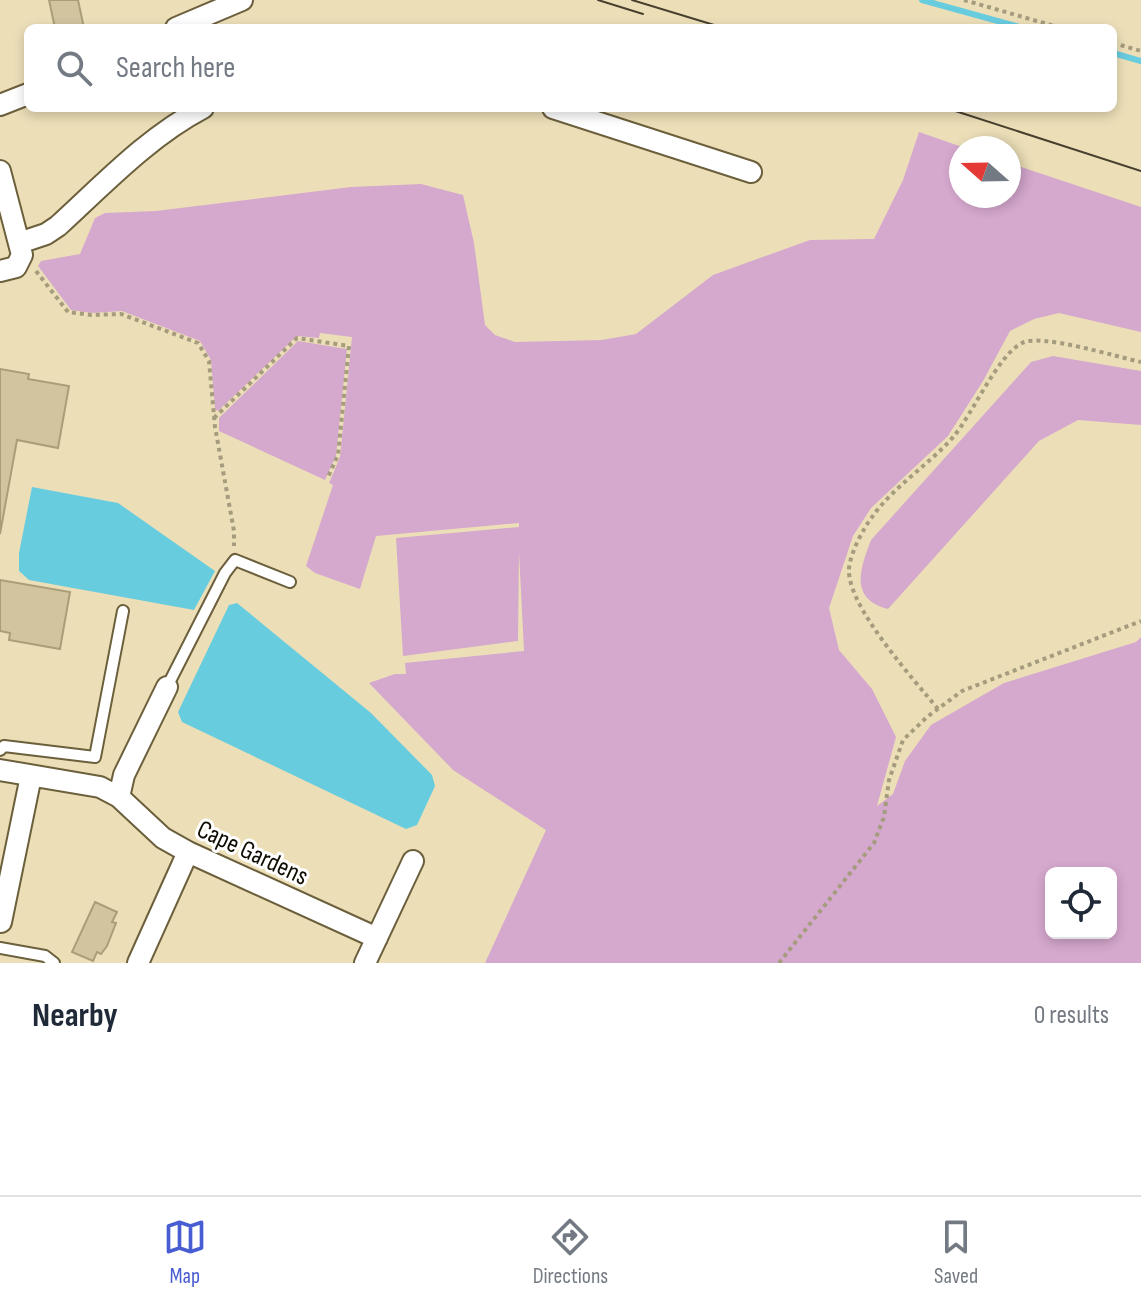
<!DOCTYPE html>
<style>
:root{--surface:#fff;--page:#f6f6f7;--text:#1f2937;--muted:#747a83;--line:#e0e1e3;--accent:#495dd2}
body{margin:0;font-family:"Sofia Sans Condensed",sans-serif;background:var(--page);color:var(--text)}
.controls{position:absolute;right:24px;bottom:24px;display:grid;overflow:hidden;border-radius:12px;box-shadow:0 4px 12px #0003}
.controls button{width:72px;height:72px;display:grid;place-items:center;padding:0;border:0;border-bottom:2px solid var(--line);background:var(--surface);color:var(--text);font:40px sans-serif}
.compass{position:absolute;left:949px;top:136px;width:72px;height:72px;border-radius:50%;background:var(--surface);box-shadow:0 4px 12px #0003;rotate:290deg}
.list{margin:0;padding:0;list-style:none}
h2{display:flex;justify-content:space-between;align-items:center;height:104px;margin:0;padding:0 32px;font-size:34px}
h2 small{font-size:26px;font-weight:400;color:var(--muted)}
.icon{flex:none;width:44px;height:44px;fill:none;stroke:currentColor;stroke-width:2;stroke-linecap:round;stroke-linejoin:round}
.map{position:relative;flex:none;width:1141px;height:963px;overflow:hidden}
.search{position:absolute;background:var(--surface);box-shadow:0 4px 12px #0003;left:24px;right:24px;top:24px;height:88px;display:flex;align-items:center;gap:20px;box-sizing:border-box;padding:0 28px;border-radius:12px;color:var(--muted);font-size:30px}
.sheet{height:232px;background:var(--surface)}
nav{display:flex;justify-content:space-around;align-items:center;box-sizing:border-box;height:112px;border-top:2px solid var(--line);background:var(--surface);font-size:22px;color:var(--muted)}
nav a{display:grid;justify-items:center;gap:4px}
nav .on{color:var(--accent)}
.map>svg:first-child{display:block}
</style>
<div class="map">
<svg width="1141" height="963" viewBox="0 0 1141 963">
<rect width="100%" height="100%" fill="#ecdfb8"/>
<path fill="#d5a8ce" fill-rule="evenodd" d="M919,132L965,148H961V196H1009V163L1141,207V332L1059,313L1034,319L1010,331L983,381L948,436L871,508L853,536L829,608L839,650L872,689L896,737L877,806L893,794L905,761L931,725L1004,683L1136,642L1141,637V963H485L546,830L453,770L369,683L395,674H406L405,663L524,651L519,552L518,641L403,656L396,538L519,527V523L376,536L360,589L315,573L306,566L333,485L329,483L340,457L352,337L320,333L319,338L297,336L218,411L215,409L211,360L200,341L122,311L92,313L71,310L38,266L41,261L80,254L95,218L105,213L156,211L351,187L421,184L463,195L474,243L485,325L495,335L515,342L602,340L636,334L713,275L810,240L874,239L903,180ZM1051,873H1111V933H1051Z
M298,341L347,349L336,456L325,480L219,431V418Z
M1053,356L1141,371V425L1078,420L1039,441L888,609C849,599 860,569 871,540L1031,362Z"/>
<path fill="#68ccdf" d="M32,487L118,503L215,571L194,610L29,580L19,571V553Z
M237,603L371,713L432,775L435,786L417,825L406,829L182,722L178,712L229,605Z"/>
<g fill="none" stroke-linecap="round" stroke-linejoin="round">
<path stroke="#68ccdf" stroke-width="6" d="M922,0L1023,28
M1113,53L1141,61"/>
</g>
<path fill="#d1c49e" stroke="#aa9e79" stroke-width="2" d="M49,0H78L84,28H55Z
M0,369L29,374L28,379L69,386L58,448L17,440L0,534Z
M0,580L70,592L60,649L9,640L10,633L0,631Z
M95,902L117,912L112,922L116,923L107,946L101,954L97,952L93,961L72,952Z"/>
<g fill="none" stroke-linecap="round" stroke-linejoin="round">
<defs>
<path id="lane" d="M167,687L225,573L235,560L290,582
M0,750L4,746L95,757L123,611
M0,948L45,956L54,963"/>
<path id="street" d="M176,28L242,0
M0,105L28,94
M553,108L751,172
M0,171L22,255L16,267L0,271
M19,243L46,234L58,226C104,184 148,137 203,108
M0,770L100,787L119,797L163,838L188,852L377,938
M119,797L124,775L167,687
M1,922L31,776
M138,963L188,852
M365,963L413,861"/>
</defs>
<use href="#lane" stroke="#6b5f3c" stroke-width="14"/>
<use href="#street" stroke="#6b5f3c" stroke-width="24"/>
<path stroke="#a59b7d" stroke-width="4" stroke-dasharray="4 4" stroke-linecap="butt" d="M964,0L1061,28
M1113,43L1141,51
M36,271L68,312L91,315L121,314L198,343L209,361L215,427L234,531V546
M214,418L297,338L349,346L338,455L328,477
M938,709C914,680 850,609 849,572C848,557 863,529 872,517C895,485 929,465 954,436C973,413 998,355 1022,343C1041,333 1117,357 1141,362
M779,963L874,843L884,817L889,780L903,740L927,717L962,691L1141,621"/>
<use href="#lane" stroke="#fff" stroke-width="10"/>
<use href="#street" stroke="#fff" stroke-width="20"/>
<path stroke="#47402f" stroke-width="2" d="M598,0L643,14
M632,0L724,28
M946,108L1141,171"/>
</g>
<g text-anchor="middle" stroke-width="6" stroke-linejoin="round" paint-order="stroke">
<g font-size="26" fill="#110c02" stroke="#fff">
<text transform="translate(253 852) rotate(25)" y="9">Cape Gardens</text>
</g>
</g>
</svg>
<div class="controls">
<button><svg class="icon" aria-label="locate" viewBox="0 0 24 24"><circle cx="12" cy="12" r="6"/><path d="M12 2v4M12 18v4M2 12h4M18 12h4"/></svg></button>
</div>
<svg class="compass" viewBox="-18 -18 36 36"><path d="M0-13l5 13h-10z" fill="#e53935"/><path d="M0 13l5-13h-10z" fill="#747a83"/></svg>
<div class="search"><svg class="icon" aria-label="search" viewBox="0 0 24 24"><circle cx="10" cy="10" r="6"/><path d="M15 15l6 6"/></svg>Search here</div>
</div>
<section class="sheet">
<h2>Nearby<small>0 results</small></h2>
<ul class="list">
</ul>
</section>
<nav>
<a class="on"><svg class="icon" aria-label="map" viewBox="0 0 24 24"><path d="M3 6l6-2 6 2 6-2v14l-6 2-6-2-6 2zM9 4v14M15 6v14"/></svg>Map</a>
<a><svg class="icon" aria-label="directions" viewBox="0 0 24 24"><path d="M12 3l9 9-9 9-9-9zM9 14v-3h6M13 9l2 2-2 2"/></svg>Directions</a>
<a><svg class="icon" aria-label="saved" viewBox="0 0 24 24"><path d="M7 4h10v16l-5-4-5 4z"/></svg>Saved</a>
</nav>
